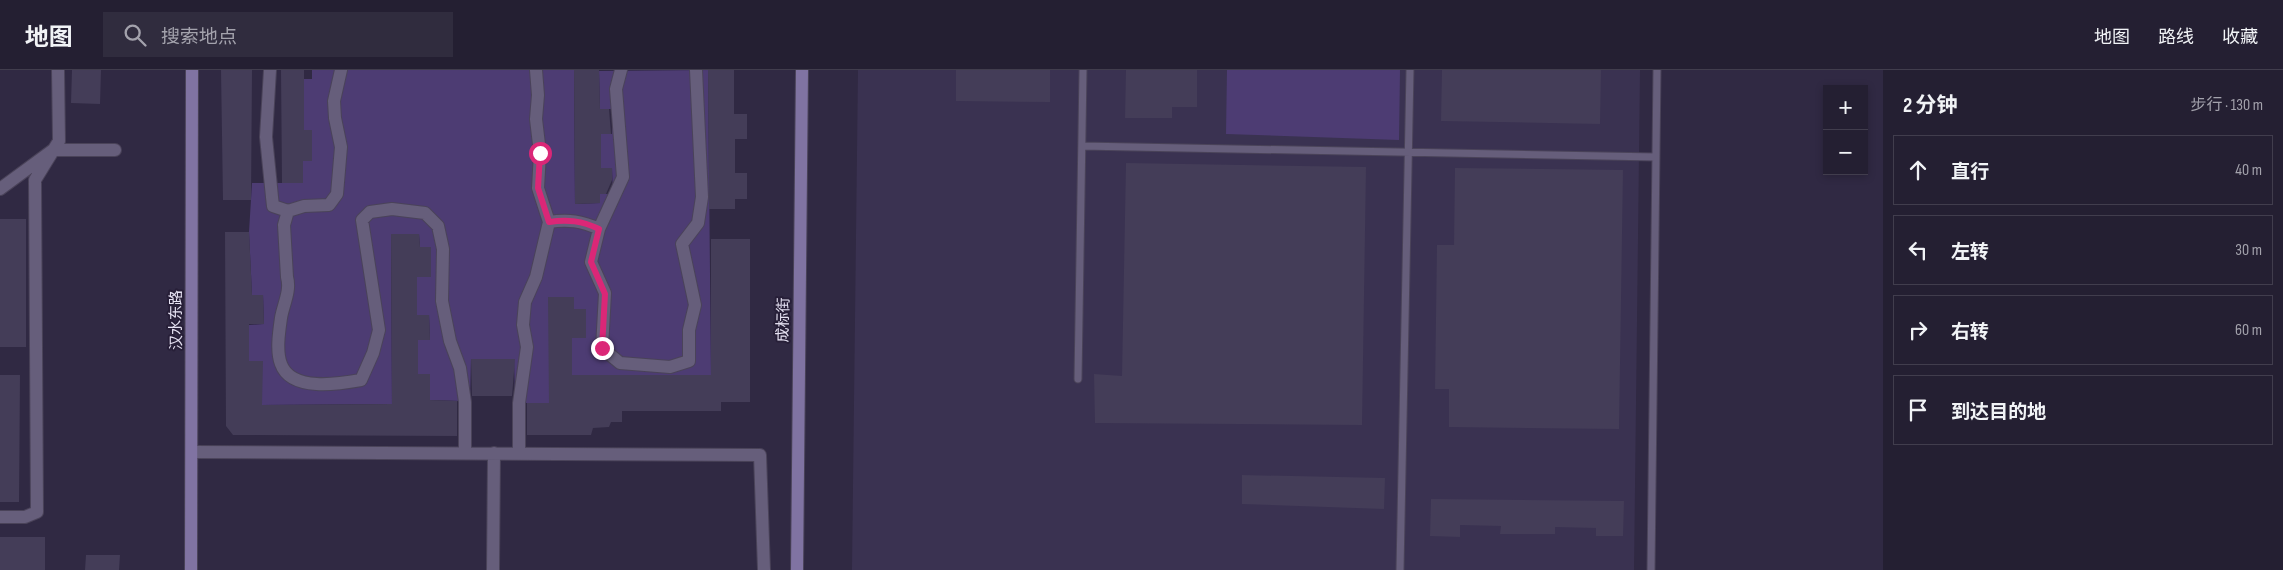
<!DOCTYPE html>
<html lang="zh">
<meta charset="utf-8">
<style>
:root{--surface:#241f32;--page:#302c3e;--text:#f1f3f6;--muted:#a3a2ac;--line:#413d4d}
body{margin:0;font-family:"Sofia Sans Condensed","Noto Sans SC",sans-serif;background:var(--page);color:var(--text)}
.controls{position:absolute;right:15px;top:15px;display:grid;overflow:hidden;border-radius:0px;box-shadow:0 2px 8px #0003}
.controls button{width:45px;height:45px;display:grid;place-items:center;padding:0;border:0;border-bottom:1px solid var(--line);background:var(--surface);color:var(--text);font:25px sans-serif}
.stop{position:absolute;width:15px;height:15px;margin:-11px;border:4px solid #db2777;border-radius:50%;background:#fff}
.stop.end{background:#db2777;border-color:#fff;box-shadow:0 1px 5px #0008}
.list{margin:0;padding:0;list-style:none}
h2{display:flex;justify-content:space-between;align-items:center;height:65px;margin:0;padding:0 20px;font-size:21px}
h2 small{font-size:16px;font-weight:400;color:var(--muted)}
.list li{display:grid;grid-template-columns:32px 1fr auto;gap:15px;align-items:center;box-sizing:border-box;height:70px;margin:0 10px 10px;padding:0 10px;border:1px solid var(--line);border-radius:0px}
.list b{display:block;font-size:19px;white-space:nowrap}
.list em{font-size:16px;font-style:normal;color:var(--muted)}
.icon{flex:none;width:28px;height:28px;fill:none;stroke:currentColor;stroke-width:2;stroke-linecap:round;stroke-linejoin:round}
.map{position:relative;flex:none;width:1883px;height:500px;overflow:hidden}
header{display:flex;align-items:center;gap:30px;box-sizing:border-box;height:70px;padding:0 25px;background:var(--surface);border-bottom:1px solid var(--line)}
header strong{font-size:24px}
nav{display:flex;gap:28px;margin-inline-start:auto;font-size:18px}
.search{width:350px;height:45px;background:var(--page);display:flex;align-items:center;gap:12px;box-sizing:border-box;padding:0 18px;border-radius:0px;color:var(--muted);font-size:19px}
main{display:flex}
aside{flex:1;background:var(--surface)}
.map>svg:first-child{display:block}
</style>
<header>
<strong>地图</strong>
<div class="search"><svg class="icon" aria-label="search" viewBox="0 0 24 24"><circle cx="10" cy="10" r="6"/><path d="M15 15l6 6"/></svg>搜索地点</div>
<nav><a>地图</a><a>路线</a><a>收藏</a></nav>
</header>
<main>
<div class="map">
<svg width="1883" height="500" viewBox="0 0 1883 500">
<rect width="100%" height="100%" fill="#302943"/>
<path fill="#3a3251" d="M858,0H1640L1634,500H852Z"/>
<path fill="#4d3c73" d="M312,0H574L575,134L600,133V124H613L612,98H601V64H612V39H600L599,1L708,0L711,305H572V268L586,267V239H574V227H549V333H525L515,326L514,289H471L470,334L461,331L430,330V304H418V270H430L429,245H417V207H431V177H420L419,164H391L392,334L262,335L249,291V255L264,254L263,225H252L249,162L252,113H303V91L312,90V60H304V9H312Z
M1227,0H1400L1399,70L1226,64Z"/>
<path fill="#443d58" d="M72,0H101L100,34L71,33Z
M221,0H252L251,130H223Z
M281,0H304V60H312V91H303V113H282Z
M574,0H599L600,39H609L611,64H601V98H612V110L606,124H600V133L575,134Z
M708,0H734V44H747V69H735V103H747V129H735V139H709Z
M956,0H1050V32L956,31Z
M1126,0H1197V37H1172V48H1125Z
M1442,0H1601L1600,54L1441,51Z
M1126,93L1366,97L1362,355L1095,353L1094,304L1122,306Z
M1455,98L1623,100L1619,359L1449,357V319H1435L1437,175H1454Z
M0,149H26V277H0Z
M225,162H249L252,225H263L264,254H249V291H263L262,335L392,334L391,164H419L420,177H431V207H417V245H429L430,270H418V304H430V330L457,331V366L233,365L226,356Z
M711,169H750V332H721V341H622V352H611L609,357L593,358L591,365H527V333H549L548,227H574V239H586V268H572V305H711Z
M471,289H515L512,326H472Z
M0,305H20L19,432H0Z
M1242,405L1385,408L1384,439L1242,434Z
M1431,429L1624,431L1623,466H1596V458L1555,457V464H1500L1501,456L1460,455V467L1430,466Z
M0,467H45V500H0Z
M86,485H120L119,500H85Z"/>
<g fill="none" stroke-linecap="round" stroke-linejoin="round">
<defs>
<path id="lane" d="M1082,76L1656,87
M1078,309L1083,0
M1400,500L1410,0
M1651,500L1657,0"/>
<path id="street" d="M270,0L266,67L272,127L273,136L288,141L304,136L329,135L337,124L341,77L335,48L334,31L341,0
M621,0L616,19L623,107L599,159L591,192L605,223L602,278L620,293L670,297L689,291V260L695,235L682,174L698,153L702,127L696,0
M0,119L53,80H115
M288,141L284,155L287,207C291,221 283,235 281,248C279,262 276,281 281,294C291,322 339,314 361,310L373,283L379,260L362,150L370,142L392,139L425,143L438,156L443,179L442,231L450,271L460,298L465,332V383
M549,152C568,149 582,151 599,159
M192,382L760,385L764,500
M519,383V333L527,277L523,255L525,232L536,207L549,152L538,118L540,83L536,49L538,25L536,0
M0,447H25L37,442L35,110L59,71L58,0
M493,500L494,383"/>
<path id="secondary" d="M191,500L192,0
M797,500L802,0"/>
</defs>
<use href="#lane" stroke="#4a4359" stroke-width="9"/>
<use href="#street" stroke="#4a4359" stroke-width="14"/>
<use href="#secondary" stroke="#4a4359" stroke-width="14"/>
<use href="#lane" stroke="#665e7b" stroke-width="7"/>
<use href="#street" stroke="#665e7b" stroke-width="12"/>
<use href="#secondary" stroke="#8073a2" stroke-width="12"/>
</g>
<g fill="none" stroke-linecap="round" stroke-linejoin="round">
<path stroke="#db2777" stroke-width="6" d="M540,83L538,118L549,152C568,149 582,151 599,159L591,192L605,224L602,278"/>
</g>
<g text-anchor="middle" stroke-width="4" stroke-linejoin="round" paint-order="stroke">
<g font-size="15" fill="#e6e2f3" stroke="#271f38">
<text transform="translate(176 250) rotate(-90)" y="5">汉水东路</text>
<text transform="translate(783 250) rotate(-89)" y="5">成标街</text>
</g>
</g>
</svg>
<div class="controls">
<button>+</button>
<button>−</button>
</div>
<div class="stop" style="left:540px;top:83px"></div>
<div class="stop end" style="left:602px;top:278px"></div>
</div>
<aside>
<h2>2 分钟<small>步行 · 130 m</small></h2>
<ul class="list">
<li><svg class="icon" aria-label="ahead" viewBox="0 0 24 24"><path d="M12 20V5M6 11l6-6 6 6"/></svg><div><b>直行</b></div><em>40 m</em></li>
<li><svg class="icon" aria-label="left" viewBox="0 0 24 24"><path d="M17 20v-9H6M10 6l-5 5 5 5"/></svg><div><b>左转</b></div><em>30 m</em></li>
<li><svg class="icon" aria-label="right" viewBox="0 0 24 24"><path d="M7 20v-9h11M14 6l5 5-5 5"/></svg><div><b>右转</b></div><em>60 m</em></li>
<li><svg class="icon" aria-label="arrive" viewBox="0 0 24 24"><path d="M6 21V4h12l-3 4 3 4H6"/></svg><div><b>到达目的地</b></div></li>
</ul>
</aside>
</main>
